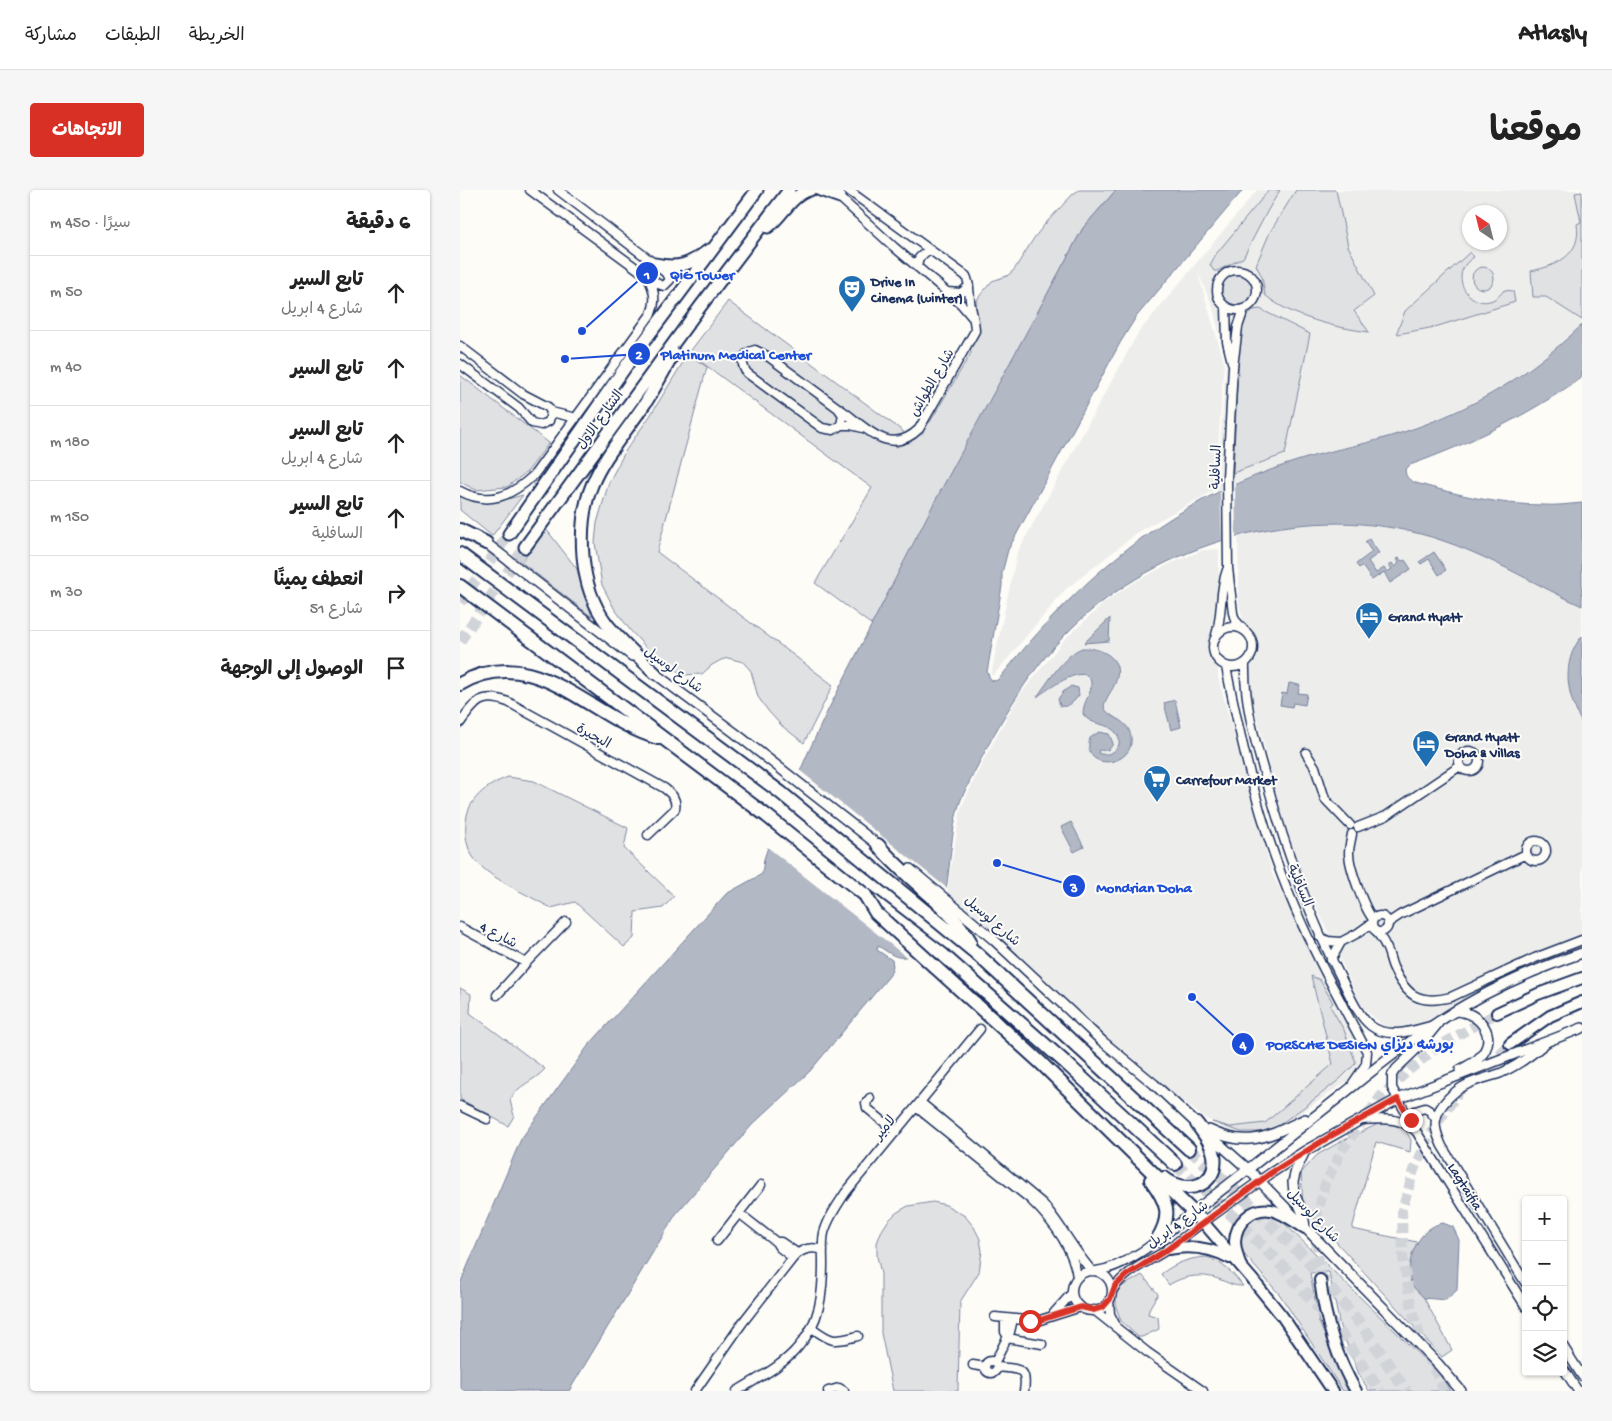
<!DOCTYPE html>
<html lang="ar">
<meta charset="utf-8">
<style>
:root{--surface:#fff;--page:#f6f6f6;--text:#222;--muted:#767676;--line:#e0e0e0;--accent:#d93025}
body{margin:0;font-family:"Gochi Hand","Playpen Sans Arabic",sans-serif;background:var(--page);color:var(--text);direction:rtl}
.controls{position:absolute;right:15px;bottom:15px;display:grid;overflow:hidden;border-radius:5px;box-shadow:0 1px 4px #0004}
.controls button{width:45px;height:45px;display:grid;place-items:center;padding:0;border:0;border-bottom:1px solid var(--line);background:var(--surface);color:var(--text);font:25px sans-serif}
.compass{position:absolute;left:1002px;top:15px;width:45px;height:45px;border-radius:50%;background:var(--surface);box-shadow:0 1px 4px #0004;rotate:325deg}
.stop{position:absolute;width:15px;height:15px;margin:-11px;border:4px solid #d93025;border-radius:50%;background:#fff}
.stop.end{background:#d93025;border-color:#fff;box-shadow:0 1px 5px #0008}
.list{margin:0;padding:0;list-style:none}
h2{display:flex;justify-content:space-between;align-items:center;height:65px;margin:0;padding:0 20px;font-size:21px}
h2 small{font-size:16px;font-weight:400;color:var(--muted)}
.list li{display:grid;grid-template-columns:32px 1fr auto;gap:15px;align-items:center;box-sizing:border-box;height:75px;padding:0 20px;border-top:1px solid var(--line)}
.list b{display:block;font-size:19px;white-space:nowrap}
.list p{margin:0;font-size:16px;white-space:nowrap;color:var(--muted)}
.list em{font-size:16px;font-style:normal;color:var(--muted)}
.icon{flex:none;width:28px;height:28px;fill:none;stroke:currentColor;stroke-width:2;stroke-linecap:round;stroke-linejoin:round}
.map{position:relative;flex:none;width:1122px;height:1201px;overflow:hidden;direction:ltr;border-radius:5px}
header{display:flex;align-items:center;gap:30px;box-sizing:border-box;height:70px;padding:0 25px;background:var(--surface);border-bottom:1px solid var(--line)}
header strong{font-size:24px}
nav{display:flex;gap:28px;margin-inline-start:auto;font-size:18px}
.intro{display:flex;align-items:center;justify-content:space-between;box-sizing:border-box;height:120px;padding:0 30px}
h1{margin:0;font-size:35px}
.button{padding:12px 22px;border-radius:5px;background:var(--accent);color:#fff;font-size:18px;font-weight:700}
main{display:flex;gap:30px;padding:0 30px}
aside{flex:1;background:var(--surface);border-radius:5px;box-shadow:0 1px 4px #0004}
.map>svg:first-child{display:block}
</style>
<header>
<strong>Atlasly</strong>
<nav><a>الخريطة</a><a>الطبقات</a><a>مشاركة</a></nav>
</header>
<div class="intro"><h1>موقعنا</h1><a class="button">الاتجاهات</a></div>
<main>
<div class="map">
<svg width="1122" height="1201" viewBox="0 0 1122 1201">
<rect width="100%" height="100%" fill="#fdfcf7"/>
<filter id="ink" filterUnits="userSpaceOnUse"><feTurbulence type="fractalNoise" baseFrequency=".02" numOctaves="2"/><feDisplacementMap in="SourceGraphic" scale="10" xChannelSelector="R" yChannelSelector="G"/><feConvolveMatrix kernelMatrix="1 2 1 2 8 2 1 2 1" color-interpolation-filters="sRGB"/></filter>
<g filter="url(#ink)">
<path fill="#edeeec" fill-rule="evenodd" d="M797,0H1122V135L1075,175L1044,196L1006,216L965,234L924,248L874,260L806,281L757,303L766,172L753,118L737,80L764,172L755,300L681,340L605,400L533,486L531,484L557,363L678,143ZM1009,22H1040V52H1009Z
M870,333L908,335L947,340L991,353L1027,367L1122,416V446L1111,466L1107,480L1113,518L1122,533V762L1019,804L970,831L939,840L930,839L920,833L902,817L843,687L821,622L789,496L788,488L790,479L798,460L797,451L782,427L779,414L778,347L830,335Z
M759,359L758,487L813,686L903,862L893,887L821,937L770,941L743,927L656,858L486,707L501,618L522,573L558,507L604,450L645,412L671,394L705,376L743,360Z"/>
<path fill="#e0e1e3" stroke="#7e88a0" d="M619,0H656L623,38L530,211L412,435L355,393L412,298L229,163L268,111L444,242L436,257C452,252 457,246 466,233L470,232L511,163L510,159L519,139L516,116L518,108L532,91L547,86L554,80L574,48L585,34L613,4Z
M809,0H820L808,20L783,68L757,81H754L750,75L756,64Z
M836,0H876L888,56L914,106L894,121L909,142C877,138 830,127 805,105L802,87L796,75L810,42Z
M1122,2V130L1086,107H1073L1071,81C1096,76 1122,65 1117,34L1121,32L1115,3Z
M1010,62L1014,67C980,88 1021,133 1044,100L1053,101L1055,112L975,137L938,144L937,142L945,121Z
M1012 88a11 11 0 1 1 22 0a11 11 0 1 1-22 0Z
M761 99a16 16 0 1 1 32 0a16 16 0 1 1-32 0Z
M800,119L850,144L825,264L773,283L779,155L785,127L793,120Z
M228,164L247,177L197,362L373,495L344,553L322,536L309,522L298,507L291,481L283,472L268,468L261,470L252,475L242,484L223,485L190,462L170,440L154,418L142,395L135,353L137,333L149,292L166,260L190,226Z
M0,185L89,253L68,281L47,297L16,300L0,292Z
M0,305C18,317 44,310 63,305L32,346L0,320Z
M86,339L117,379L132,427L61,372Z
M48,587L74,591L168,638L164,658L214,706L203,718L175,722L174,748L164,757L115,712L91,718C77,711 64,703 50,696C20,679 0,665 7,625C12,605 30,594 48,587Z
M851,786L860,790L873,813L870,816L884,840L896,873L880,889L847,915L809,942H781L752,932L770,937L805,933L873,874Z
M0,798L11,804L10,823L85,879C74,892 58,894 50,910L54,926L48,936L0,909Z
M920,933L942,934L951,950L950,962L916,952L892,1039L957,1052L950,1075L952,1094L964,1108L992,1160L982,1167L843,1016L841,983L857,965L880,952Z
M473,1012L486,1015L505,1026L514,1037L520,1049L522,1061L519,1082L500,1112L498,1201H433L421,1143V1084L417,1066V1053L421,1042L428,1031L436,1023L448,1016Z
M808,1025L822,1031L979,1184L991,1201H909L899,1184L880,1137L869,1082L850,1083L859,1132L888,1201H883L820,1105L782,1062L780,1052L782,1041L787,1033L793,1028Z
M747,1067C763,1073 773,1083 783,1096C773,1096 771,1094 761,1090C744,1083 724,1085 709,1095L701,1084C716,1073 728,1068 747,1067Z
M682,1085L698,1104L690,1117L688,1124L698,1127L699,1139L682,1147H678L661,1131L656,1117V1105L661,1097Z"/>
<path fill="#b3b8c5" stroke="#76819c" d="M656,0H783L692,108L676,127L660,153L548,360L542,383V396L527,482L531,490L535,491L539,489C605,406 683,332 783,291C813,278 844,268 876,260C892,256 908,253 924,248C977,233 1032,208 1076,174C1092,162 1107,149 1122,135V187C1069,225 1011,253 950,275L945,280C946,289 950,290 956,293C998,305 1040,315 1083,315C1096,316 1109,314 1122,313V416C1063,389 1013,355 948,341C829,314 687,358 603,447C559,493 530,550 502,607C492,629 491,668 487,693C485,700 485,709 482,716C476,732 463,749 454,764C437,772 432,764 418,756L417,760L432,770L433,776L430,785L350,881L292,935L216,1024L109,1201H0V1094L61,949L128,856L266,704L302,684L304,669L309,654L347,565L366,524L475,311L623,38Z
M909,349L919,363L908,371L916,383L924,378L927,382L932,379L929,375L932,373L935,377L939,373L937,369L939,368L942,371L945,370L951,379L930,393L924,382L912,390L902,376L899,378L896,374L912,362L905,352Z
M974,362L986,380L979,385L969,369L961,374L959,372Z
M650,428L649,451L624,453Z
M1122,446V533C1107,506 1100,473 1122,446Z
M622,458C641,457 664,468 656,491C653,500 646,507 644,516C647,529 669,528 671,547C675,578 620,582 630,548L639,542L649,544L653,553C650,561 646,561 639,560L638,563C650,568 665,557 657,544C648,531 631,537 623,524C623,512 630,506 631,497C633,466 585,501 577,507C587,493 605,464 622,458Z
M829,493L840,495L838,503L847,504L845,515L833,513L832,517L820,515L822,503L827,504Z
M611,496L618,498L619,505C614,512 608,518 600,516L598,509L603,502Z
M715,510L721,537L711,540L704,513Z
M611,632L624,657L614,662L601,637Z
M983,1033L993,1037L999,1050L997,1100L986,1110L964,1108C961,1104 953,1098 951,1093C944,1070 960,1036 983,1033Z"/>
<path fill="#fdfcf7" d="M775,292L776,350L762,354L760,299Z
M338,579L488,699L485,717L463,759L456,766L449,769L306,656Z"/>
<g fill="none" stroke-linecap="round" stroke-linejoin="round">
<path stroke="#d0d3d8" stroke-width="10" stroke-dasharray="10 5" stroke-linecap="butt" d="M860,1090L855,1036L865,994L882,960L921,906L948,881L979,856L1037,823
M984,1201L965,1161L952,1120L943,1070L942,1020L954,980L970,944L1001,899L1050,854"/>
<path stroke="#d0d3d8" stroke-width="11" stroke-dasharray="11 5.5" stroke-linecap="butt" d="M0,412L49,344
M0,451L65,357"/>
<path stroke="#d0d3d8" stroke-width="12" stroke-dasharray="12 6" stroke-linecap="butt" d="M0,411L4,407
M729,959L789,1013L844,1067L903,1137L946,1201
M715,974L774,1027L827,1081L885,1149L920,1201"/>
<defs>
<path id="minor" d="M70,0L198,94L204,96L210,90L208,85L195,74L98,0
M378,6L434,57L501,114L512,127
M457,77L459,68L469,59
M757 100a20 20 0 1 1 40 0a20 20 0 1 1-40 0Z
M487,102L501,103L509,96
M766,117L767,152L772,172
M0,156L63,204L88,217L91,222L89,231L81,235L72,233L59,218L0,174
M295,160L309,167L378,218L383,225L381,235L373,240L362,238L287,183C279,172 283,163 295,160Z
M378,218C404,234 428,269 459,239L515,141C515,130 511,121 510,110C509,101 510,94 506,86L388,0
M91,222L116,228
M381,235H391L403,238
M0,301C30,317 52,305 74,285L191,124C197,110 194,100 188,87
M753 457a20 20 0 1 1 40 0a20 20 0 1 1-40 0Z
M783,439L775,430L773,423L768,378L767,288L773,177L778,137L784,119
M756,445C763,423 759,401 767,380
M785,474C784,512 795,552 806,589C825,658 848,724 881,788C889,803 897,825 911,836C928,849 952,841 970,836
M766,477C779,541 793,605 815,667C832,716 856,766 881,812C889,829 899,845 907,862L906,874L893,893
M0,533C15,512 21,502 48,512L204,598C212,604 217,609 215,619L188,645
M999 571a10 10 0 1 1 20 0a10 10 0 1 1-20 0Z
M846,563L855,577L865,609L890,635
M898,637L926,626L1000,576
M892,644C891,650 889,657 889,663C889,677 904,718 913,729
M1066 661a10 10 0 1 1 20 0a10 10 0 1 1-20 0Z
M912 734a8 8 0 1 1 16 0a8 8 0 1 1-16 0Z
M928,733L940,725L1066,664
M0,737L66,773
M917,742C919,746 923,750 925,755C929,761 930,770 933,777C946,806 959,815 991,807L1075,768L1122,750
M860,747L868,751L881,752
M871,770L881,752L898,743L912,733
M37,805L66,773L106,732
M410,908L406,913L407,918L436,942
M460,912L582,1013C601,1034 613,1060 632,1081
M0,916L27,929
M456,917L570,1009C592,1030 613,1056 617,1087
M902,930C925,929 937,926 956,941L1066,1117
M951,930L955,921L965,918L970,921L976,929
M955,939L932,898V885L936,879L960,856L978,834
M279,1023L316,1052L319,1057L333,1068
M257,1051L301,995
M316,1052H321L337,1063
M636,1081C670,1077 706,1043 733,1022
M612 1101a20 20 0 1 1 40 0a20 20 0 1 1-40 0Z
M1066,1094L982,956C979,949 974,939 976,930C978,915 995,900 1008,894C1019,889 1030,887 1041,883C1059,875 1072,865 1086,853
M652,1101C664,1081 689,1072 708,1059C720,1050 731,1041 743,1032
M649,1110L650,1124L655,1134
M634,1120L687,1162L743,1201
M594,1123L612,1103
M535,1127L577,1131L621,1117
M545,1128V1142L548,1146
M352,1138C373,1153 373,1152 398,1146
M547,1148L582,1154
M1103,1156L1122,1186
M525 1177a6 6 0 1 1 12 0a6 6 0 1 1-12 0Z
M535,1172L550,1142L553,1129
M513,1175L525,1177
M538,1177C558,1180 568,1176 564,1201
M1103,1178L1118,1201
M235,1201L283,1132L333,1068C341,1059 351,1056 363,1060
M277,1201C298,1188 323,1176 339,1156C360,1132 363,1104 363,1073C363,1063 362,1052 364,1043C368,1028 378,1014 386,1002L520,839
M368,1201L379,1198L384,1201"/>
<path id="tertiary" d="M22,350L172,466
M190,480L275,543L422,658
M450,679L534,750L642,851L694,894L737,934L789,980L978,1174L1001,1201
M996,821C1020,822 1039,847 1020,867C1015,873 1007,876 1000,880
M749,940C789,959 809,946 845,929
M844,963L836,980L833,992L834,1003L843,1024L845,1037
M733,1022C783,984 832,944 882,905C912,881 941,857 972,836C1018,804 1070,781 1122,763
M743,1032L811,983L845,961L938,909L1122,838"/>
<path id="secondary" d="M1037,823L1078,804L1122,788
M1050,854L1090,826L1122,812
M743,1032L792,1089L822,1126L873,1201
M708,1059C730,1055 750,1057 770,1068
M780,1074C778,1067 775,1059 775,1051C776,1033 791,1017 811,1020C822,1022 835,1032 845,1038
M860,1090C865,1129 876,1167 896,1201"/>
<path id="primary" d="M360,0L380,7
M308,37C323,25 331,5 350,0
M195,74C219,79 229,75 249,60
M49,344L171,169L297,0
M65,357L240,117L329,0
M195,483C179,467 161,451 147,434C132,414 125,391 123,366C117,292 148,268 186,212C196,196 205,179 214,163"/>
<path id="trunk" d="M0,340L26,353
M0,364L320,602L516,763L729,959
M0,396L307,626L405,705L482,764L607,874L715,974
M0,494C75,450 130,529 198,548
M418,655C445,688 490,716 510,751
M475,777L581,873L743,1032
M704,988C726,1006 759,996 754,965C752,953 744,944 737,934
M691,990C707,1012 713,1025 697,1050"/>
</defs>
<use href="#minor" stroke="#1b2f5e" stroke-width="11"/>
<use href="#tertiary" stroke="#1b2f5e" stroke-width="12"/>
<use href="#secondary" stroke="#1b2f5e" stroke-width="14"/>
<use href="#primary" stroke="#1b2f5e" stroke-width="15"/>
<use href="#trunk" stroke="#1b2f5e" stroke-width="16"/>
<use href="#minor" stroke="#fdfcf7" stroke-width="8"/>
<use href="#tertiary" stroke="#fdfcf7" stroke-width="9"/>
<use href="#secondary" stroke="#fdfcf7" stroke-width="10"/>
<use href="#primary" stroke="#fdfcf7" stroke-width="11"/>
<use href="#trunk" stroke="#fdfcf7" stroke-width="12"/>
<defs>
<path id="trunk-bridge" d="M405,705L416,723L475,777"/>
</defs>
<use href="#trunk-bridge" stroke="#1b2f5e" stroke-width="16" stroke-linecap="butt"/>
<use href="#trunk-bridge" stroke="#fdfcf7" stroke-width="12"/>
</g>
</g>
<g fill="none" stroke-linecap="round" stroke-linejoin="round" filter="url(#ink)">
<path stroke="#d93025" stroke-width="6" d="M570,1131H577L621,1117L634,1120L643,1117L650,1109L655,1096L667,1085L708,1059L811,983L869,947L932,912L938,909L951,930"/>
</g>
<defs>
<symbol id="theatre-pin" viewBox="-11 -11 22 30"><path d="M0 17L-7.5 6A9.5 9.5 0 1 1 7.5 6Z" fill="#1f6fb2" stroke="#fdfcf7"/><path d="M-5-5.5Q0-4 5-5.5V0Q5 5 0 6Q-5 5-5 0ZM-3.3-2.5H-1v1.5H-3.3ZM1-2.5H3.3v1.5H1ZM-2.8 1Q0 5.5 2.8 1Z" fill="#fff"/></symbol>
<symbol id="hotel-pin" viewBox="-11 -11 22 30"><path d="M0 17L-7.5 6A9.5 9.5 0 1 1 7.5 6Z" fill="#1f6fb2" stroke="#fdfcf7"/><path d="M-6-4.5h1.5V1H6V5H4.5V3h-9V5H-6ZM-4 0a1.8 1.8 0 1 1 3.6 0ZM.5 0V-2.5h3Q6-2.5 6 0Z" fill="#fff"/></symbol>
<symbol id="supermarket-pin" viewBox="-11 -11 22 30"><path d="M0 17L-7.5 6A9.5 9.5 0 1 1 7.5 6Z" fill="#1f6fb2" stroke="#fdfcf7"/><path d="M-6-5.5h2.5l.6 2H6L4.5 2H-2.5L-4.4-4H-6ZM-1.5 3.2a1.3 1.3 0 1 0 .1 0ZM3 3.2a1.3 1.3 0 1 0 .1 0Z" fill="#fff"/></symbol>
</defs>
<g fill-rule="evenodd">
<use href="#theatre-pin" x="376" y="83" width="32" height="43"/>
<use href="#hotel-pin" x="893" y="410" width="32" height="43"/>
<use href="#hotel-pin" x="950" y="538" width="32" height="43"/>
<use href="#supermarket-pin" x="681" y="573" width="32" height="43"/>
</g>
<g text-anchor="middle" stroke-width="4" stroke-linejoin="round" paint-order="stroke">
<g font-size="14" font-weight="bold" fill="#1b2f5e" stroke="#fdfcf7" text-anchor="start">
<text x="411" y="96">Drive In<tspan x="411" dy="16">Cinema (winter)</tspan></text>
<text x="928" y="431">Grand Hyatt</text>
<text x="985" y="551">Grand Hyatt<tspan x="985" dy="16">Doha &amp; Villas</tspan></text>
<text x="716" y="594">Carrefour Market</text>
</g>
<g font-size="14" fill="#1b2f5e" stroke="#fdfcf7">
<text transform="translate(471 192) rotate(-60)" y="5">شارع الطواش</text>
<text transform="translate(139 229) rotate(-54)" y="5">الشارع الاول</text>
<text transform="translate(755 277) rotate(-88)" y="5">السافلية</text>
<text transform="translate(214 479) rotate(36)" y="5">شارع لوسيل</text>
<text transform="translate(134 545) rotate(29)" y="5">البحيرة</text>
<text transform="translate(841 695) rotate(67)" y="5">السافلية</text>
<text transform="translate(533 730) rotate(41)" y="5">شارع لوسيل</text>
<text transform="translate(39 744) rotate(28)" y="5">شارع 4</text>
<text transform="translate(424 937) rotate(-51)" y="5">لامير</text>
<text transform="translate(1006 996) rotate(58)" y="5">Lagtaifia</text>
<text transform="translate(854 1025) rotate(46)" y="5">شارع لوسيل</text>
<text transform="translate(717 1034) rotate(-36)" y="5">شارع 4 ابريل</text>
</g>
</g>
<path fill="none" stroke="#1d4ed8" stroke-width="2" d="M122 141L187 83M105 169L179 164M537 673L614 696M732 807L783 854"/>
<g fill="#1d4ed8" stroke="#fdfcf7" stroke-width="2">
<circle cx="122" cy="141" r="5"/>
<circle cx="105" cy="169" r="5"/>
<circle cx="537" cy="673" r="5"/>
<circle cx="732" cy="807" r="5"/>
<circle cx="187" cy="83" r="12"/>
<circle cx="179" cy="164" r="12"/>
<circle cx="614" cy="696" r="12"/>
<circle cx="783" cy="854" r="12"/>
</g>
<g font-size="15" text-anchor="middle" font-weight="bold" fill="#fff">
<text x="187" y="89">1</text>
<text x="179" y="169">2</text>
<text x="614" y="702">3</text>
<text x="783" y="859">4</text>
</g>
<g font-size="15" text-anchor="middle" font-weight="bold" fill="#1d4ed8" stroke="#fdfcf7" stroke-width="4" stroke-linejoin="round" paint-order="stroke">
<text x="242" y="89">QiG Tower</text>
<text x="276" y="169">Platinum Medical Center</text>
<text x="684" y="702">Mondrian Doha</text>
<text x="900" y="859">PORSCHE DESIGN بورشه ديزاي</text>
</g>
</svg>
<div class="controls">
<button>+</button>
<button>−</button>
<button><svg class="icon" aria-label="locate" viewBox="0 0 24 24"><circle cx="12" cy="12" r="6"/><path d="M12 2v4M12 18v4M2 12h4M18 12h4"/></svg></button>
<button><svg class="icon" aria-label="layers" viewBox="0 0 24 24"><path d="M12 4l9 5-9 5-9-5zM3 14l9 5 9-5"/></svg></button>
</div>
<svg class="compass" viewBox="-18 -18 36 36"><path d="M0-13l5 13h-10z" fill="#e53935"/><path d="M0 13l5-13h-10z" fill="#767676"/></svg>
<div class="stop" style="left:570px;top:1131px"></div>
<div class="stop end" style="left:951px;top:930px"></div>
</div>
<aside>
<h2>6 دقيقة<small>سيرًا · 450 m</small></h2>
<ul class="list">
<li><svg class="icon" aria-label="ahead" viewBox="0 0 24 24"><path d="M12 20V5M6 11l6-6 6 6"/></svg><div><b>تابع السير</b><p>شارع 4 ابريل</p></div><em>50 m</em></li>
<li><svg class="icon" aria-label="ahead" viewBox="0 0 24 24"><path d="M12 20V5M6 11l6-6 6 6"/></svg><div><b>تابع السير</b></div><em>40 m</em></li>
<li><svg class="icon" aria-label="ahead" viewBox="0 0 24 24"><path d="M12 20V5M6 11l6-6 6 6"/></svg><div><b>تابع السير</b><p>شارع 4 ابريل</p></div><em>180 m</em></li>
<li><svg class="icon" aria-label="ahead" viewBox="0 0 24 24"><path d="M12 20V5M6 11l6-6 6 6"/></svg><div><b>تابع السير</b><p>السافلية</p></div><em>150 m</em></li>
<li><svg class="icon" aria-label="right" viewBox="0 0 24 24"><path d="M7 20v-9h11M14 6l5 5-5 5"/></svg><div><b>انعطف يمينًا</b><p>شارع 51</p></div><em>30 m</em></li>
<li><svg class="icon" aria-label="arrive" viewBox="0 0 24 24"><path d="M6 21V4h12l-3 4 3 4H6"/></svg><div><b>الوصول إلى الوجهة</b></div></li>
</ul>
</aside>
</main>
